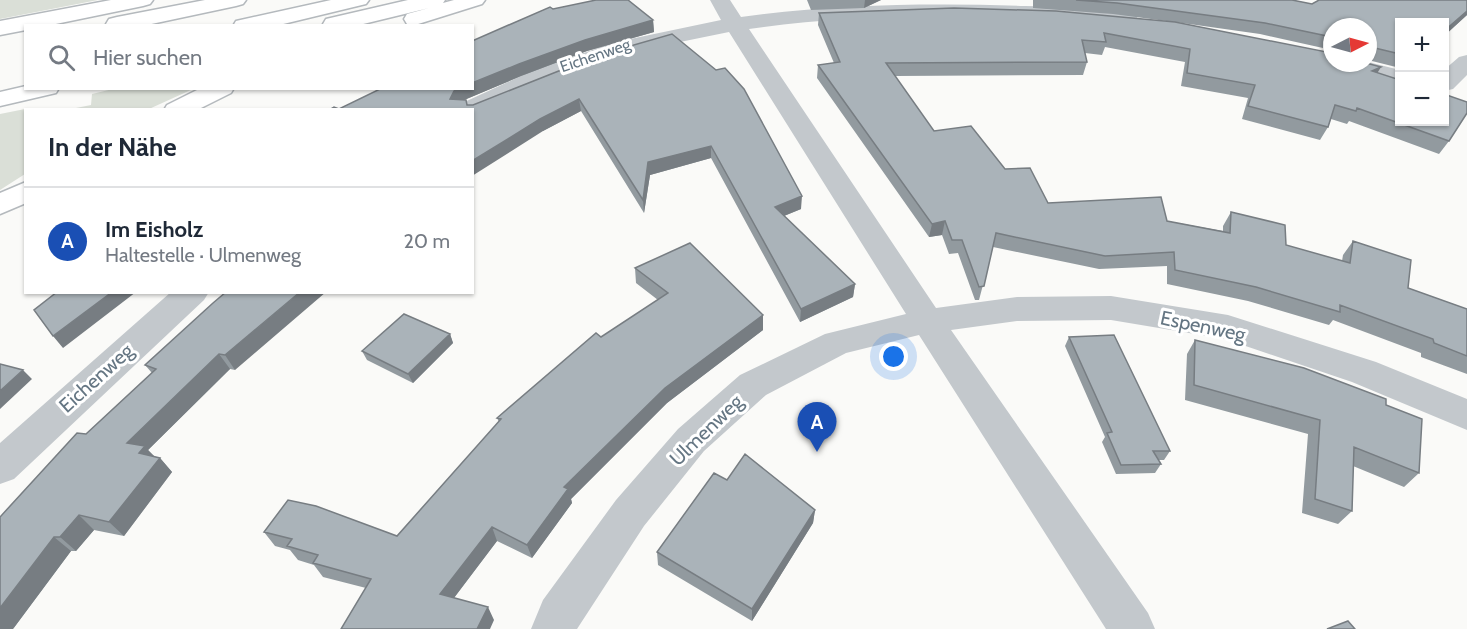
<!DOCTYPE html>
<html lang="de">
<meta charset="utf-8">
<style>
:root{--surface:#fff;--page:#f2f2f3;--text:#1f2937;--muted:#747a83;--line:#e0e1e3;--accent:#e4572e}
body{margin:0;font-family:Cabin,sans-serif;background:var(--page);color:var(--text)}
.controls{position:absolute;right:18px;top:18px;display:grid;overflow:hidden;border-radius:0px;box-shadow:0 2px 4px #0004}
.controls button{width:54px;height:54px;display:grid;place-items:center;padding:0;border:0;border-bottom:2px solid var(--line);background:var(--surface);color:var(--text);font:30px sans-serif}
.compass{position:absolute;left:1323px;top:18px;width:54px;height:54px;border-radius:50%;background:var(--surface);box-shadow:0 2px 4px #0004;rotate:84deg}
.you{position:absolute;left:894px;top:357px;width:21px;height:21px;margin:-15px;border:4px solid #fff;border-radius:50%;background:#1a73e8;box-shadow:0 0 0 9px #1a73e833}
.badge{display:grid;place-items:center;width:39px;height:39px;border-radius:50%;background:var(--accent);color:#fff;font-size:20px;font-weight:700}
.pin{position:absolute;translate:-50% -50px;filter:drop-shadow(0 2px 3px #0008)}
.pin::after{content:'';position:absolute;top:32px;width:21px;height:18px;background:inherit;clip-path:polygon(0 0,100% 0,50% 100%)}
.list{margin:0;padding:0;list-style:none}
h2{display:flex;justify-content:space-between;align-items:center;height:78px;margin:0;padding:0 24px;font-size:26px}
h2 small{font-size:20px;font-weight:400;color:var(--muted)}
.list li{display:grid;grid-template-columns:39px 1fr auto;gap:18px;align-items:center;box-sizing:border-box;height:108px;padding:0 24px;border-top:2px solid var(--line)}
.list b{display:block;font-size:22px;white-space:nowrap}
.list p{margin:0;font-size:20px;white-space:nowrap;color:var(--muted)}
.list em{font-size:20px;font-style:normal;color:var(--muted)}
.icon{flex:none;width:33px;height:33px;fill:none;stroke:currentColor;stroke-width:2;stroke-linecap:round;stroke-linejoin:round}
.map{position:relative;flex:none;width:1467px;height:629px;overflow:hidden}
.search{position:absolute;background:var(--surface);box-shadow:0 2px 4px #0004;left:24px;top:24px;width:450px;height:66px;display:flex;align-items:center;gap:15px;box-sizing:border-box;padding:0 21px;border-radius:0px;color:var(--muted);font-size:22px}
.panel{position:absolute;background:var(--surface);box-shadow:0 2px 4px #0004;left:24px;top:108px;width:450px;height:186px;border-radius:0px}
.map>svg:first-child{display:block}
</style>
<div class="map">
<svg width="1467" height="629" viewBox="0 0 1467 629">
<rect width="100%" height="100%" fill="#fafaf8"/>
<path fill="#dadfd7" d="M0,0H98L0,19Z
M117,88H193V89L149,109H71L91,105L92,94Z
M30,108L26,110L25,174L0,190V114Z"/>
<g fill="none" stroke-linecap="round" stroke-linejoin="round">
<defs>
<path id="highway" d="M111,0H153L150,4L143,6L46,26H26V30L0,35V21Z
M205,0H246L243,4L236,6L142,26L106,24L109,19L117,17Z
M331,0H369L366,4L275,26H233L236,21Z
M408,0H445L443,3L454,0H485L482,4L415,25L407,24L404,19L407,14L429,8L355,26L323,24L326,19Z
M26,86V88H59L56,93L0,106V92Z
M201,88H234L231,93L197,110H164L167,105Z
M26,182V203L0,214V193Z"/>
</defs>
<use href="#highway" stroke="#b4b9bd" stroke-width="3"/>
<path fill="#c3c8cc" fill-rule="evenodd" d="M710,0H730L741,17C835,4 930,3 1025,6C1059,7 1102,6 1135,14L1138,19L1135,24L1127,25C1001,16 875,11 749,29L936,308L1017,297L1111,296L1228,315L1376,362L1467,399V430L1352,382L1225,339L1111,320L1017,321L951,330L1148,613L1155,629H1106L919,335L846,353L766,395L704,451L644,526L577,629H531L543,600L616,500L678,429L740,375L825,334L906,314L729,32L631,52L553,79L476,115L472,116V110H455L458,105L536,69L616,42L721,20Z
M1467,55V75L1453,89L1444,91V70L1459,57Z
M1368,62L1400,70V85L1338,68L1334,63Z
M171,292H209L204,300L14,479L0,484V443Z"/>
<use href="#highway" fill="#fff" fill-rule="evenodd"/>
</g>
<path fill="#929a9f" d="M807,0H881L864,8L811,10Z
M1033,0H1292L1312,4L1467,0V15L1444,36V22H1400V68L1368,60V27H1332V50L1260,34L1175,22L1378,73L1449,141L1439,154L1349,121L1347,124L1331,119L1328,127L1320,140L1242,119L1248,98L1181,86L1185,62L1105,47L1102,55L1085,53L1087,62L1083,75L895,76L934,131L1005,169L1048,203L1167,221L1223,231V226L1231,212L1286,245L1342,261L1343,255L1353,241L1408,288L1467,309V374L1421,357V353L1333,320L1329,325L1248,301L1167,284V266L1099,269L993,247L979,300H975L958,253L949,254L942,235L929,237L817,78L818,65L834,63L818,25L819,13L1174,22L1113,14L1033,8Z
M553,9L653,20L654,32L587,51L521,76L464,100L468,105H473L599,55L801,209L784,216L855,284L853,297L800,322L711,158L650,175L644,213L581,111L543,131L339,109Z
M635,268L763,315V330L667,403L571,499L572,503L532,558L497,541L454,598L494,620L366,588L323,577L314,565L298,560L290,550L275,546L264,532L397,536L499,422L497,418L601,337L658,300L636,283Z
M226,292L235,370L230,369L148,450L155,457L160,458L172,472L124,536L94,530L76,551H71L13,629L86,434L152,373L145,365Z
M450,334L453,343L413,383L367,360L362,351Z
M1069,337L1170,451L1164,460H1158L1161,464L1155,473L1116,474L1102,442L1105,437L1065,346Z
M1195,340L1386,405L1419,473L1404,487L1353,466L1352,511L1338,524L1302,513L1308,434L1185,400L1187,354Z
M727,480L815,510L813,523L752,621L658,565L657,552Z"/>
<path fill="#777d82" d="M865,0H881L864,8Z
M1467,11V15L1444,36V31Z
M653,20L654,32L587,51L521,76L457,103L450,99L454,91L459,88H472V83L519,64L585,40Z
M1381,67L1373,80L1372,71Z
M579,99L581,111L543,131L472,176V161L540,119Z
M711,146V158L650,175L644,213L643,200L648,162Z
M802,196L801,209L774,220L775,207Z
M945,221L942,235L929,237L932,224Z
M855,284L853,297L800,322L801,309Z
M112,292H136L63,348L53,336Z
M300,292H326L235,370L225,355Z
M763,315V330L667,403L571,499L572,503L532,558L527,545L564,487L665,388Z
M450,334L453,343L413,383L408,374Z
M219,354L230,369L148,450L158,460L160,458L172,472L124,536L109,522L127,443Z
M23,370L32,379L0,409V391Z
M815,510L813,523L752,621V609Z
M79,515L94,530L76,551L60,537Z
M492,527L497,541L447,607L440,594Z
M54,537L71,551L13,629H0V608Z
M488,607L494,620L490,629H477Z"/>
<path fill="#aab3b9" stroke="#777d82" stroke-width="1.5" d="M596,0H628L653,20L585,40L519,64L472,83V41L550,7L553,9Z
M1076,0H1292L1312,4L1319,0H1467V11L1444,31V22H1400V54L1375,48L1368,49V27H1332V37L1265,23L1117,3Z
M954,8L1056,11L1175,22L1332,53V63H1366L1381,67L1372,71L1400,80V122H1444V94L1467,102V113L1449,141L1357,108L1356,111L1335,105L1328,127L1248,106L1255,85L1187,73L1190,49L1104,33L1106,42L1082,40L1087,62L886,63L934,131L971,126L1005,169L1030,168L1048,203L1161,197L1167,221L1230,233L1231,212L1285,225L1286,245L1350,263L1353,241L1411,260L1408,288L1467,309V356L1434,343L1433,339L1340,305V312L1256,287L1175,270L1174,252L1105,256L996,233L984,286L979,287L962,240H952L945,221L932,224L818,65L840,62L819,13Z
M672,34L716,70L725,68L744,89L802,196L775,207L855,284L801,309L711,146L648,162L643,200L579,99L540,119L472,161V110H329L334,107L339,109L382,88H459L454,91L450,99L466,100L467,105H473L599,55Z
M690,243L763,315L665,388L564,487L568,489L527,545L492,527L440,594L488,607L477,629H341L371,579L313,563L318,555L287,546L292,539L264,532L288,500L316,506L397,536L501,419L497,418L596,333L601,337L668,293L635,268Z
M57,292H112L53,336L34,310Z
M226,292H300L225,355L219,354L127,443L145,446L139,453L160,458L109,522L79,515L60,537H54L0,608V517L77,433L86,434L156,369L145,365L213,303Z
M404,314L450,334L408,374L362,351Z
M1114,335L1170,451H1153L1161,464L1121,465L1107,433L1112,432L1069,337Z
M1195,340L1304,368L1386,399V405L1422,419L1419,473L1354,447L1352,511L1315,499L1320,420L1194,385Z
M0,364L23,370L0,391Z
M745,454L815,510L752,609L657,552L714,473L727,480Z
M1348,621L1355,629H1327Z"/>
<g text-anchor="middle" stroke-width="6" stroke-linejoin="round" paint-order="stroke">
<g font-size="16" fill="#657683" stroke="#fff">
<text transform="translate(595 55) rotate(-19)" y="6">Eichenweg</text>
</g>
<g font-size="20" fill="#657683" stroke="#fff">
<text transform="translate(1203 326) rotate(12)" y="7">Espenweg</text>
<text transform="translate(96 378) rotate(-42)" y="7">Eichenweg</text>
<text transform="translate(706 430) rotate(-44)" y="7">Ulmenweg</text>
</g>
</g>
</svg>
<div class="controls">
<button>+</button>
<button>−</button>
</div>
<svg class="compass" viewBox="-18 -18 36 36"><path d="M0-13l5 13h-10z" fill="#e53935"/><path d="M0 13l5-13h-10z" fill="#747a83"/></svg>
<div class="you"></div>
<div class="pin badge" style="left:817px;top:452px;background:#1a4fb4">A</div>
<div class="search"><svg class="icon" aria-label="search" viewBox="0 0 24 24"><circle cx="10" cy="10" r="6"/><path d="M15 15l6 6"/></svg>Hier suchen</div>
<section class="panel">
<h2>In der Nähe<small></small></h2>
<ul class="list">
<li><span class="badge" style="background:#1a4fb4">A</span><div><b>Im Eisholz</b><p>Haltestelle · Ulmenweg</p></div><em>20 m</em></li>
</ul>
</section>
</div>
